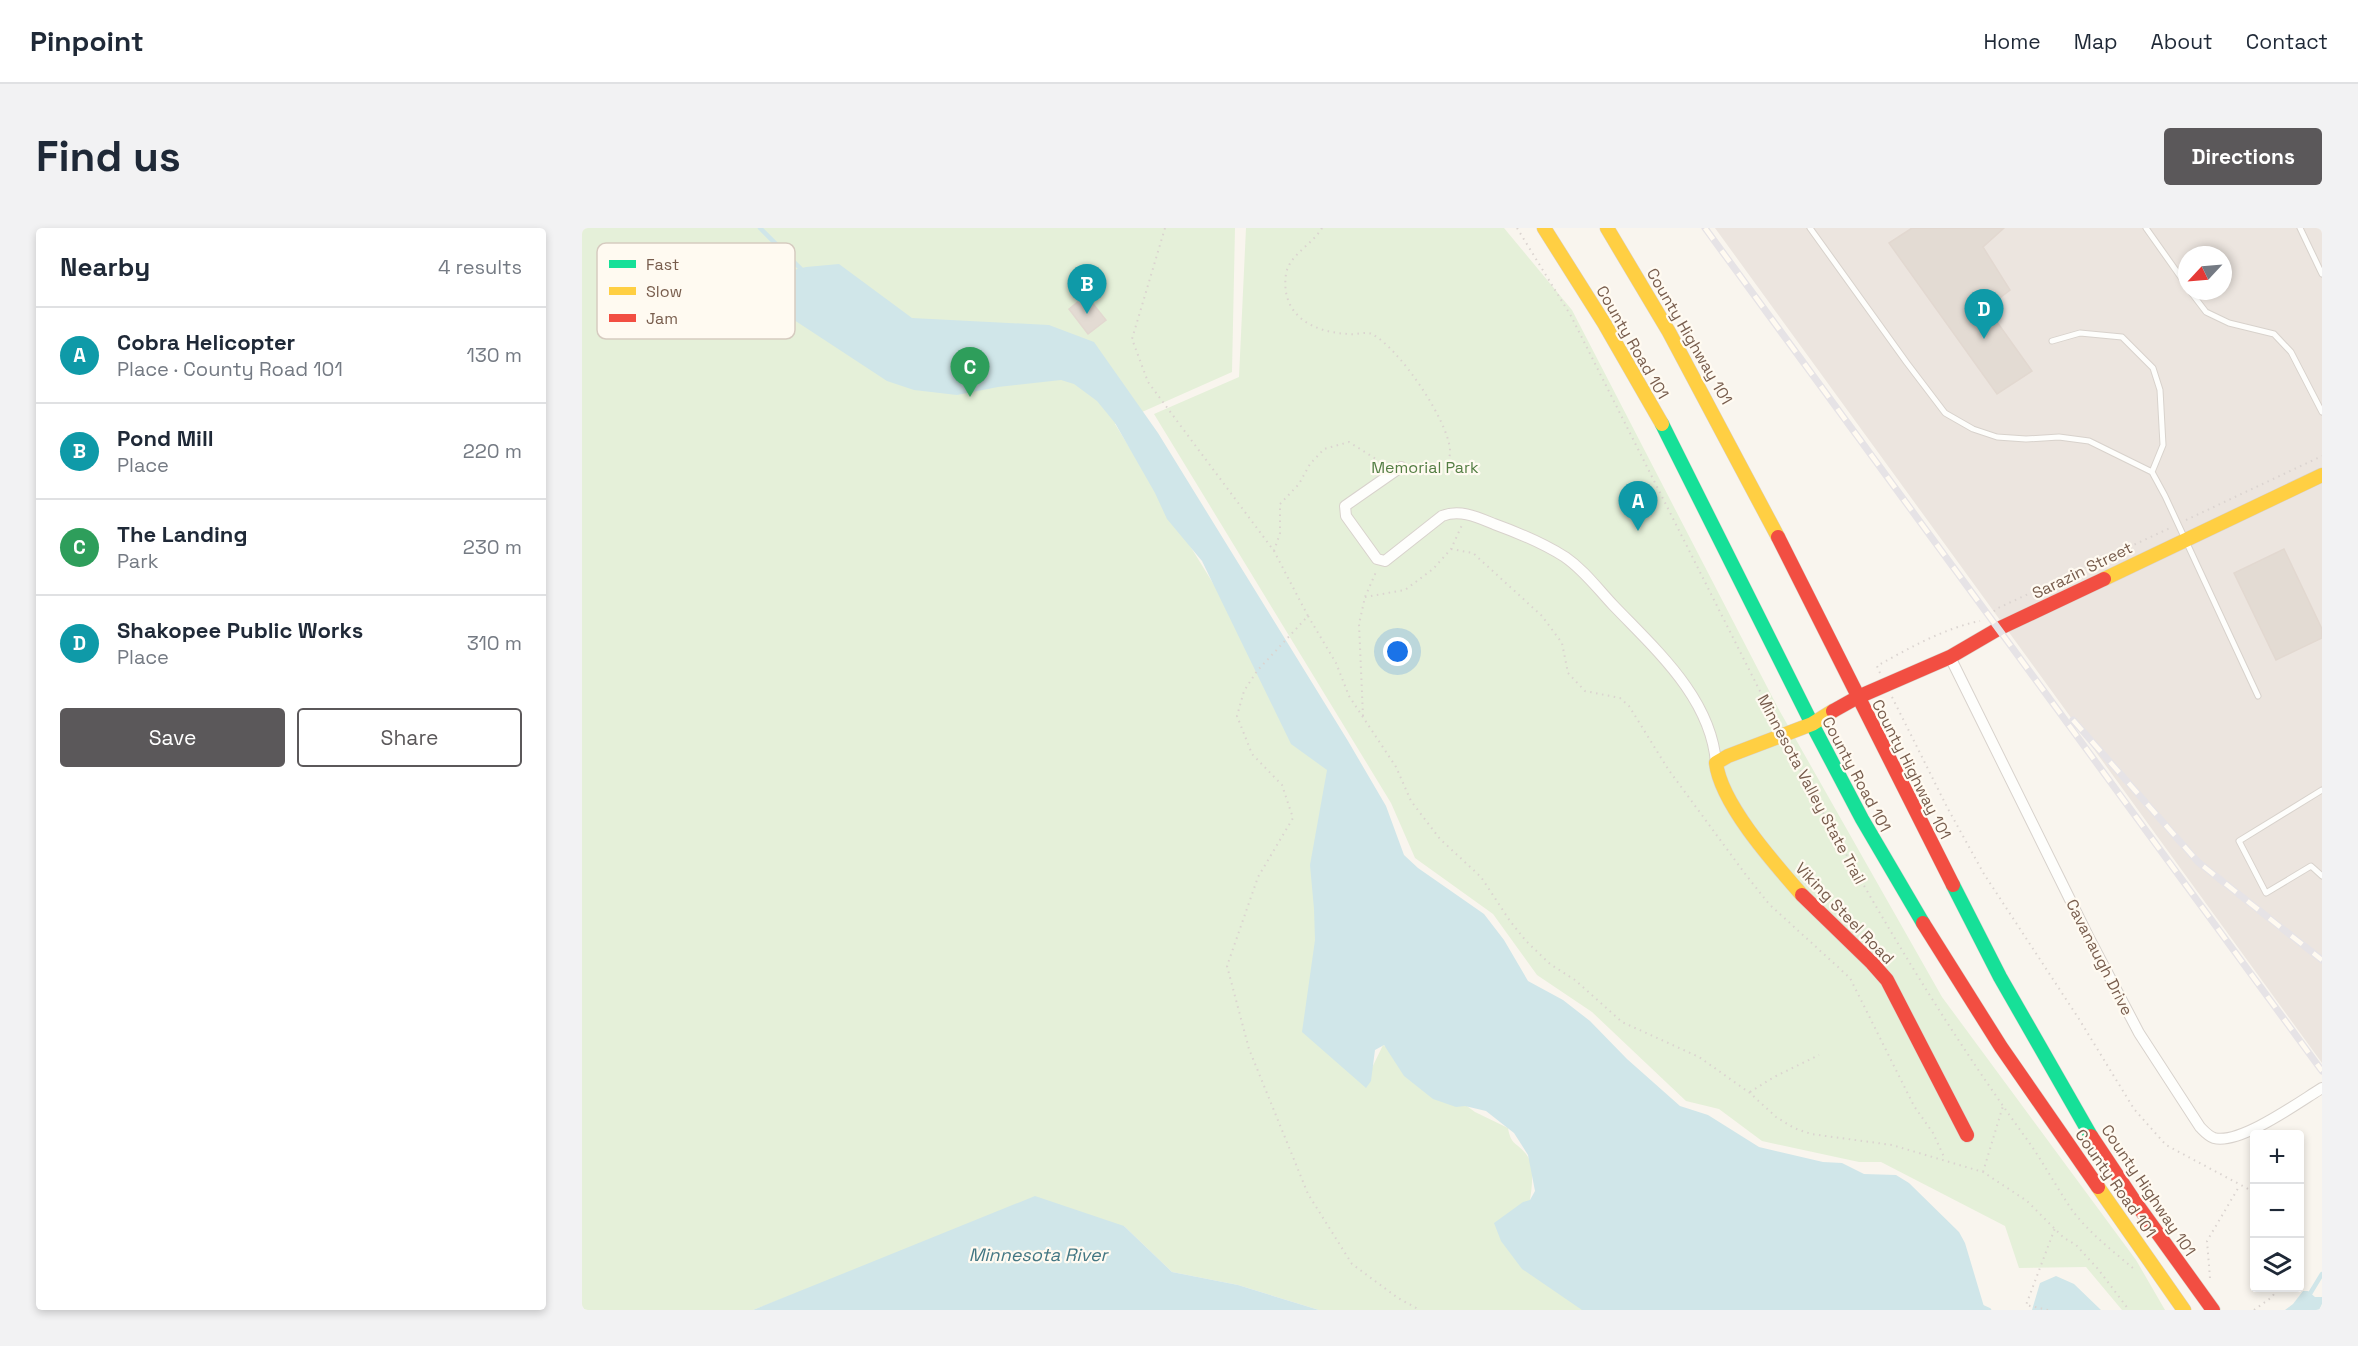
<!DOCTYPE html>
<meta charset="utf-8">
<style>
:root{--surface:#fff;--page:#f2f2f3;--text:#1f2937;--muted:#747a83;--line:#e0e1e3;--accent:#5b585a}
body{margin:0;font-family:"Space Grotesk",sans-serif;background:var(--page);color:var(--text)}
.controls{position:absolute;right:18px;bottom:18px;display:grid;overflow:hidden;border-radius:6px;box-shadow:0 3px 9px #0003}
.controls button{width:54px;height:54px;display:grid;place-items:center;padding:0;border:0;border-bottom:2px solid var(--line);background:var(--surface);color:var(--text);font:30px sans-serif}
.compass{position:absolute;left:1596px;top:18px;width:54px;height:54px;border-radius:50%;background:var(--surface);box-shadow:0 3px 9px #0003;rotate:244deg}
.you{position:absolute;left:816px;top:424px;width:21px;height:21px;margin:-15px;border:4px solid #fff;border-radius:50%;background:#1a73e8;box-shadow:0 0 0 9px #1a73e833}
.badge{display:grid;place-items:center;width:39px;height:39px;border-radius:50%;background:var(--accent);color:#fff;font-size:20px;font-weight:700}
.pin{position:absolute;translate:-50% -50px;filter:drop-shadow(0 2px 3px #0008)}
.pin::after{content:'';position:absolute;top:32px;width:21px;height:18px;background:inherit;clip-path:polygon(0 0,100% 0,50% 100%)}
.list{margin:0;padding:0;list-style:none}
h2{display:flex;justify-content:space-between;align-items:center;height:78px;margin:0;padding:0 24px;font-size:26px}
h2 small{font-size:20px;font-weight:400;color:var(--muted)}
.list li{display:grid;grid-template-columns:39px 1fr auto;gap:18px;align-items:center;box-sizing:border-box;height:96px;padding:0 24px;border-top:2px solid var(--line)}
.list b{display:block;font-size:22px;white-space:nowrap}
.list p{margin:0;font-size:20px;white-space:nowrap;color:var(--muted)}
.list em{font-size:20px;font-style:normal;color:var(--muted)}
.actions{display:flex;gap:12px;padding:18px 24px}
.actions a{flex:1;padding:14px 0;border:2px solid var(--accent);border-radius:6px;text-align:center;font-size:21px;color:var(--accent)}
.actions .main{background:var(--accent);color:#fff}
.icon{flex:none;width:33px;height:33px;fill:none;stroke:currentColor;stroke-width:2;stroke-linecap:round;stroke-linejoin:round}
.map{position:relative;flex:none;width:1740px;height:1082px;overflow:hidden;border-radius:6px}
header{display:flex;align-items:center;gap:36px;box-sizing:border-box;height:84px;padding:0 30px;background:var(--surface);border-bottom:2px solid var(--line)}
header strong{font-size:28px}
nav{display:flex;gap:33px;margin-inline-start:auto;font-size:21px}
.intro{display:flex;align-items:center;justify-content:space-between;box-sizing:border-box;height:144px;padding:0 36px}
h1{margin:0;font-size:42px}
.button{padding:15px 27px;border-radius:6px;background:var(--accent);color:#fff;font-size:21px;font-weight:700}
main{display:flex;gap:36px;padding:0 36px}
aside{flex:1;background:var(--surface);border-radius:6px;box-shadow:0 3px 9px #0003}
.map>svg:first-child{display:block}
</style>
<header>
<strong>Pinpoint</strong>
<nav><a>Home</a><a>Map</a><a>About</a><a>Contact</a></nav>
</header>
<div class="intro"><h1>Find us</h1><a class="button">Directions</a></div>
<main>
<aside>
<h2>Nearby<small>4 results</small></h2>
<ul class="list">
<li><span class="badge" style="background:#0f9aa8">A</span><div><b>Cobra Helicopter</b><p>Place · County Road 101</p></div><em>130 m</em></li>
<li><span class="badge" style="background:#0f9aa8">B</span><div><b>Pond Mill</b><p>Place</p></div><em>220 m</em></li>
<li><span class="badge" style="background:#2e9e5b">C</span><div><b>The Landing</b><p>Park</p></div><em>230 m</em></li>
<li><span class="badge" style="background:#0f9aa8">D</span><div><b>Shakopee Public Works</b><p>Place</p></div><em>310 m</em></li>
</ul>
<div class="actions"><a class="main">Save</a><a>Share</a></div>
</aside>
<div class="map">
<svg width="1740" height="1082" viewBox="0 0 1740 1082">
<rect width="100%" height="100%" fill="#f9f5ee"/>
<path fill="#ece5df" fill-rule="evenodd" d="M1133,0H1740V835ZM1605,27H1641V63H1605Z"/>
<path fill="#e5f0d9" d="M0,0H653L650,144L533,196L746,542L733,692L787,846L801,817L893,884L926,900C929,918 935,914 944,926C953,937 950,959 948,972L1022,1082H737L656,1057L590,1044L542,998L261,1047L171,1082H0Z
M664,0H922L990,82L1196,480L1360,769L1554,1032L1583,1082H1540L1504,1039L1437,1040L1423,998L1299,934H1277L1180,913L1137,881L1104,873L1010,784L955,747L911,686L833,630L809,575L572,186L657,149Z"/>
<path fill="#d0e6e9" d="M257,36L330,90L467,97L512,114L576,205L766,513L804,578L822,627L836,640L902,686L922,712L946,753L981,772L1008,793L1045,831L1098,878L1126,887L1177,919L1241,934L1260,935L1282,946L1314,947L1327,955L1377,1004L1383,1015L1403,1082H1000L940,1041L919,1013L912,995L941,974L948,972L953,963L946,927L932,905L904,883L883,878L874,879L851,871L822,848L802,817L793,822L789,853L784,860L720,804L733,712L732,681L728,637L745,542L709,516L620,333L585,291L573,265L533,195L515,173L492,156L479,152L416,159L375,167L332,162L305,153L209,90L196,69L179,50L224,39Z
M453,968L542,998L590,1044L656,1057L737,1082H171Z
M1474,1048L1492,1056L1519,1082H1450L1458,1055Z
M1721,1063H1726L1733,1069H1740V1076L1737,1082H1703L1711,1076Z"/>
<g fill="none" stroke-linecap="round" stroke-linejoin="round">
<path stroke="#d0e6e9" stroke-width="4.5" d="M178,0L222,44
M1726,1069L1740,1046
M1396,1077L1407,1082"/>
</g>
<path fill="#e3dbd3" stroke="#e2d8d0" stroke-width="1.5" d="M1330,0H1422L1401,19L1428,62L1405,80L1450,143L1415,166L1307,15Z
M504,67L524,92L506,106L487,81Z
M1702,321L1740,401V410L1694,432L1652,345Z"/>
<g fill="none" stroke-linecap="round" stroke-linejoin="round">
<defs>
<path id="lane" d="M1228,0L1325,135L1363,185L1391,201L1415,209L1444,211L1477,209L1507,213L1570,244
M1564,0L1605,58
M1718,0L1740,46
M1608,63L1624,84L1647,95L1692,106L1709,124L1740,184
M1470,113L1498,105L1540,109L1571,140L1578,162L1581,217L1570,244L1583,268L1676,468
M1740,562L1657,613L1684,665L1729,638L1740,648"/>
<path id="street" d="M819,239L763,278L764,288L795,331L803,333L860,288C878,281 895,289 912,296C937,305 961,315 983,329C1002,342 1015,360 1031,377C1074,422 1129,470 1134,535
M1368,429L1506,708L1557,805L1618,899C1622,903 1626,908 1632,910C1658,917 1717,874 1740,860"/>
<path id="fast" d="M1080,196L1230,496L1280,591L1341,695
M1371,657L1418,749L1509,908"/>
<path id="slow" d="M962,0L1022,95L1080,196
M1025,0L1087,104L1196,309
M1522,351L1740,247
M1220,667C1192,635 1139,576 1134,535L1146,528L1230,496L1251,483
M1516,959L1602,1082"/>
<path id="jam" d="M1196,309L1371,657
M1251,483L1276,469L1368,429L1416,401L1522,351
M1220,667L1290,735L1305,752L1385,907
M1341,695L1419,819L1516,959
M1509,908L1551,971L1631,1082"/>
</defs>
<use href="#lane" stroke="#d8d2cc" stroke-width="7"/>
<use href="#street" stroke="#d8d2cc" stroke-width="12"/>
<use href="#fast" stroke="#d9d2cc" stroke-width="15"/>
<use href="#slow" stroke="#d9d2cc" stroke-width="15"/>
<use href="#jam" stroke="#d9d2cc" stroke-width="15"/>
<path stroke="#dbd4d0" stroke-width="2" stroke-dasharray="1.5 4.5" stroke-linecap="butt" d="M583,0L550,111L566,154L692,323L726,388L675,443L662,463L655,488L670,526L700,557L711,590L676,649L645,738L667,821L726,966L770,1036L816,1070L838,1082
M740,0C731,16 707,27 704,46C698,88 732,105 768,106C775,107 784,103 790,106C817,120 866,192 868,222C868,231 865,241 864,249
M935,0L989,88L1194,495
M1604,292L1740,228
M869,321L891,325L960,388L980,415L986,445L1003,463L1038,470L1047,478L1086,541L1164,647L1187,676L1268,750L1332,878L1351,905L1363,931
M692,323L698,305V276L717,256L728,236L742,221L767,214L794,231
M783,369L823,362L851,341L869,321L880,297
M726,388L754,435L767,468L814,539L829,573L858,611L899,649L928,693L944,713L968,736L993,752L1040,794L1117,829L1168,865L1194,889L1212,900L1229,906L1310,917L1401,944L1445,973L1482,1010L1494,1017L1516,1041L1547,1082
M1408,388L1414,381L1588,300
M1298,445L1295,438C1327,420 1363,400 1398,393
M1310,469L1365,579L1402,646L1497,791L1552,881L1584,917L1672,964
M781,488L777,396L783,369L794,344
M1207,521C1277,654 1353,784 1441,906C1459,930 1473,957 1490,982C1507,1005 1531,1023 1552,1041
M1168,864L1192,849L1237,827
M1401,944L1421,878
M1628,1050L1625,1013L1658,957
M1466,1082L1444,1077L1473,1000
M1672,1082L1690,1069L1696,1060"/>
<use href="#lane" stroke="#fefefc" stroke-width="5"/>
<use href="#street" stroke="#fefefc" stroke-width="10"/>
<use href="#fast" stroke="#16e098" stroke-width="14"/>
<use href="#slow" stroke="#ffcf43" stroke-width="14"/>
<use href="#jam" stroke="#f24e42" stroke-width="14"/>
<defs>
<path id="rail" d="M1123,0L1740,843
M1491,492L1616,634L1740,732"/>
</defs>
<use href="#rail" stroke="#e6e3e6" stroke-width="7"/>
<use href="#rail" stroke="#fffaf1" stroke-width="4.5" stroke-dasharray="14" stroke-linecap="butt"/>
</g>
<g text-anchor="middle" stroke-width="4.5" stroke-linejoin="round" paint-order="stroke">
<g font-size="16" fill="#785d4d" stroke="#fffaf1">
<text transform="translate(1108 108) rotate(60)" y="6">County Highway 101</text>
<text transform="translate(1051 114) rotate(60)" y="6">County Road 101</text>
<text transform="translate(1500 342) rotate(-26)" y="6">Sarazin Street</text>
<text transform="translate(1330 541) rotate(63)" y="6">County Highway 101</text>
<text transform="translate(1275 546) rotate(62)" y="6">County Road 101</text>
<text transform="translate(1230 561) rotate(62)" y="6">Minnesota Valley State Trail</text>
<text transform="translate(1263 685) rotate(46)" y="6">Viking Steel Road</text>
<text transform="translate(1518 729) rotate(63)" y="6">Cavanaugh Drive</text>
<text transform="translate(1534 955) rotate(55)" y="6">County Road 101</text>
<text transform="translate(1567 962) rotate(56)" y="6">County Highway 101</text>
</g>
<g font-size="16" fill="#547e44" stroke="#fffaf1">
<text x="843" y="245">Memorial Park</text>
</g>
<g font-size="18" font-style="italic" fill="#437784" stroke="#fffaf1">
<text x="456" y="1033">Minnesota River</text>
</g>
</g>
<rect x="15" y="15" width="198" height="96" rx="9" fill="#fffaf1" stroke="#d6cbc0" stroke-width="1.5"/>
<rect x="27" y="32" width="27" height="8" fill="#16e098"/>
<rect x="27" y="59" width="27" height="8" fill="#ffcf43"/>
<rect x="27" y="86" width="27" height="8" fill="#f24e42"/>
<g font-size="16" fill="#785d4d">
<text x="64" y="42">Fast</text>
<text x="64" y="69">Slow</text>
<text x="64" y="96">Jam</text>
</g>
</svg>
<div class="controls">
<button>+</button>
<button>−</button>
<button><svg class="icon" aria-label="layers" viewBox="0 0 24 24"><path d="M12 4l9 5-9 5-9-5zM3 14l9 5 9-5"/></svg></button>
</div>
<svg class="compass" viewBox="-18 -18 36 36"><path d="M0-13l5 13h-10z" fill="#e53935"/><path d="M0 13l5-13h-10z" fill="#747a83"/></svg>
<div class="you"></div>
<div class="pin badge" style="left:1056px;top:303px;background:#0f9aa8">A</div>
<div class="pin badge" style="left:505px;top:86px;background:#0f9aa8">B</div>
<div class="pin badge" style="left:388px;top:169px;background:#2e9e5b">C</div>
<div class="pin badge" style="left:1402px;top:111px;background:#0f9aa8">D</div>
</div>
</main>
